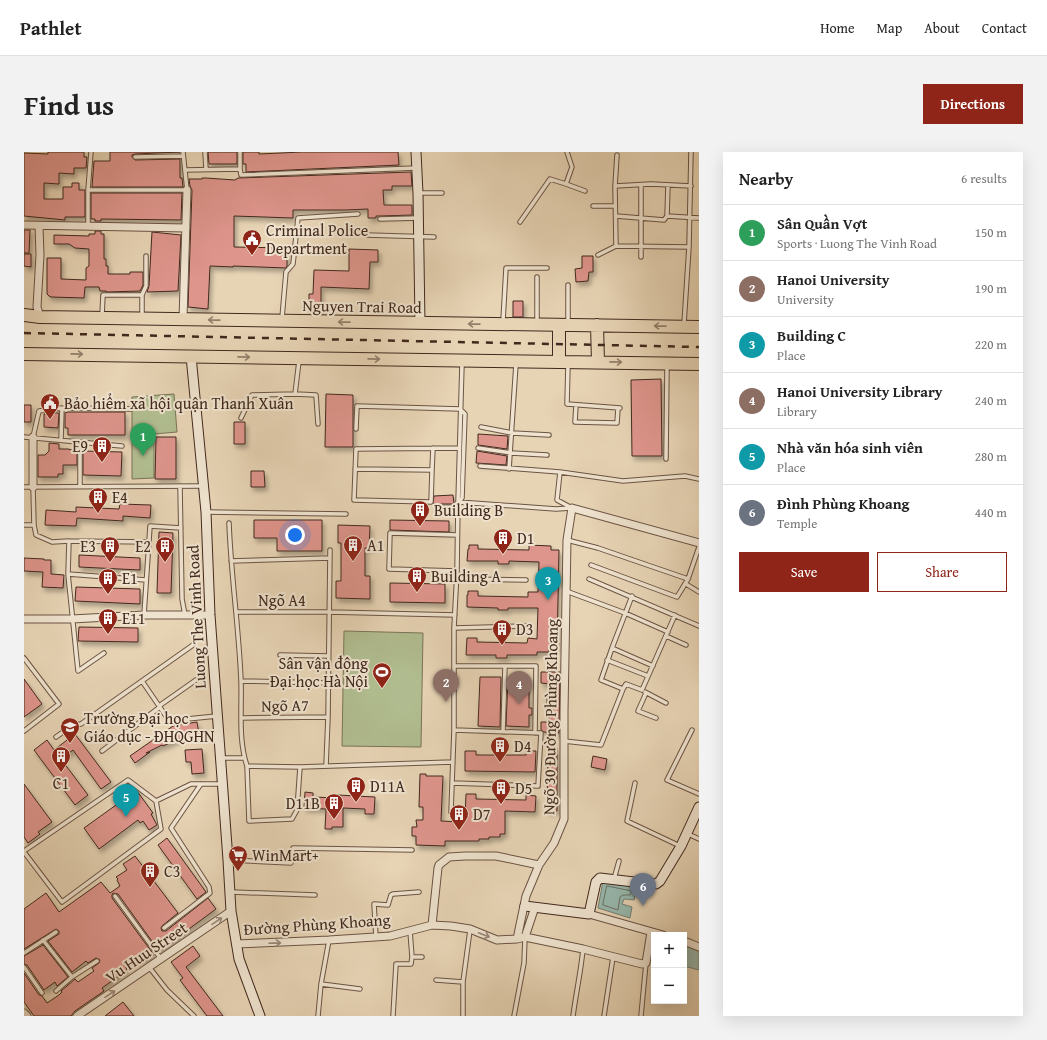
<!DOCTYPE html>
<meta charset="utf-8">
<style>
:root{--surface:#fff;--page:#f2f2f2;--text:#222;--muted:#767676;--line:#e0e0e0;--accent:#8f2418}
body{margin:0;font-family:"Gentium Book Plus",serif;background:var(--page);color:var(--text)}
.controls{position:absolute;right:12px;bottom:12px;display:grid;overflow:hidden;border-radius:0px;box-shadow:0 4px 16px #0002}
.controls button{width:36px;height:36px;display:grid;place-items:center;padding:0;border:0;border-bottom:1px solid var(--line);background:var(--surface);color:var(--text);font:20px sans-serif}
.you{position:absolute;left:271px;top:383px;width:14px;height:14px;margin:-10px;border:3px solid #fff;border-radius:50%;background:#1a73e8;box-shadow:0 0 0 6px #1a73e833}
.badge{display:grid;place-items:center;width:26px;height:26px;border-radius:50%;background:var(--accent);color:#fff;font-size:13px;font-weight:700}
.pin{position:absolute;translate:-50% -33px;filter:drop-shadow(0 1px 2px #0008)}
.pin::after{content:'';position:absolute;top:21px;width:14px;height:12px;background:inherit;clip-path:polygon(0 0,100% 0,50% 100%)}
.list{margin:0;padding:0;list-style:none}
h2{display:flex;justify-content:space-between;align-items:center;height:52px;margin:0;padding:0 16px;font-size:17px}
h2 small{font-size:13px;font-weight:400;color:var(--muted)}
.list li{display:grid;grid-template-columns:26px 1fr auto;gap:12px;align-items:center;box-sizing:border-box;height:56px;padding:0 16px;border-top:1px solid var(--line)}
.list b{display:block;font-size:15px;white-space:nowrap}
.list p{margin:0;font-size:13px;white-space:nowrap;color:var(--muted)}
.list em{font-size:13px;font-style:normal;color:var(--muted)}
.actions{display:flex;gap:8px;padding:12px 16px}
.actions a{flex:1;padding:9px 0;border:1px solid var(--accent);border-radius:0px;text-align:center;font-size:14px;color:var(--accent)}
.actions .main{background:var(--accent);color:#fff}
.map{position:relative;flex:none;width:675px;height:864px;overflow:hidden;border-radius:0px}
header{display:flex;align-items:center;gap:24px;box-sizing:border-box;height:56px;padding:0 20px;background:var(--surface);border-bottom:1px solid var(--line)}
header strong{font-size:19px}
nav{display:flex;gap:22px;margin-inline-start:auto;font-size:14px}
.intro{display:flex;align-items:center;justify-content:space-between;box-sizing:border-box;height:96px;padding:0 24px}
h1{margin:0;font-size:28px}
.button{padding:10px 18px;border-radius:0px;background:var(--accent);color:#fff;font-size:14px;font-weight:700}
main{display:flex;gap:24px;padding:0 24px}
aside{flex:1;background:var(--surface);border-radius:0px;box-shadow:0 4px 16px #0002}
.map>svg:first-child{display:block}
</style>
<header>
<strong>Pathlet</strong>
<nav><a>Home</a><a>Map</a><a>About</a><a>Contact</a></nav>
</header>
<div class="intro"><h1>Find us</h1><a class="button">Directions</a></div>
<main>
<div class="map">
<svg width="675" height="864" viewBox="0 0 675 864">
<defs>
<filter id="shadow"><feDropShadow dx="2.5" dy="4" stdDeviation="2" flood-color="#0004"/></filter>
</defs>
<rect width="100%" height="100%" fill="#e7d4b5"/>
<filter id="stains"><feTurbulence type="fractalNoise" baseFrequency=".005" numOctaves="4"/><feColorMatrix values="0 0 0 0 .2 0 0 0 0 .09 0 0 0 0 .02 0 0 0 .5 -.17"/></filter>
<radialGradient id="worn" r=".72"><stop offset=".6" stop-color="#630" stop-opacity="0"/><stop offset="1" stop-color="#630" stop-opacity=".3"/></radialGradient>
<path fill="#b1be91" stroke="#7a7458" d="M150,242L153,280L130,282V326L108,327V245Z
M320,479L399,481L397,595L318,594Z"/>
<path fill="#97b8ad" stroke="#757f74" d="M579,729L613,735L610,748L600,747L598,752L608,755L606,766L574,756Z
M660,792L675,796V818L660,814Z"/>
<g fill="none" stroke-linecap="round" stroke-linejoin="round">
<path stroke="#6c7066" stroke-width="1" d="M583,734L608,739L606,743H599L596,745L594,758L579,753Z"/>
</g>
<path fill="#de958c" stroke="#42291e" filter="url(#shadow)" d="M24,0H60V5H63L62,16H50V22L35,21V32L20,31V47H39V35H48V31H55V38H61V65H41V68L0,64V1L24,2Z
M86,0H156L111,2L108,3V5L111,8L156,7V26H158L159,35H68L70,9H86Z
M184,0H213V12H185Z
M219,0H235V2L278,0H374L375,13L222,20V12H219Z
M387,20L388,34H368V38H359L360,53H388V63L356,64H352V66H344V57L322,58H269V66L210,64V95L263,96V114L262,116L209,114V115L186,114L184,157L164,155L168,38L166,34L165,27H178V26H182L211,28L214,26Z
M67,41H158L157,68L77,67V69H71V67H67Z
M0,78H6L5,101H0Z
M71,79H77V82H80V107H82V114H84V122H106V120H119V133L116,139L82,140V139H76L75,135H61L60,146L27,145L25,144L23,142V106H37V127L62,128V116L65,114V97L51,96L45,92H30V83L65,84V82H71Z
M128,80L157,83L154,139L123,140L125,134Z
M325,97L354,98V110H346L345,137L297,135V160H285V142H289L290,118L325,119Z
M0,102H7V115L0,114Z
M558,104H569V120H565L564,129L552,130L551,117L558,116Z
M489,149H499V165H489Z
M637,227L638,304H608L607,228Z
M302,242L329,243V295H301Z
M0,253H7V270H0Z
M44,260H101V283H44V276H41V261Z
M28,261H35L34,276L20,275V262Z
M210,270H221V292H210Z
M454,282L484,284L483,297L454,293Z
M132,285H152V327H131Z
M25,291L35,292V297H44L48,298H53V313H39V322H34V325H14V303H21L25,299Z
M59,299L98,300L97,324L59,323Z
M453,299L483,304L482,313L452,311Z
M227,319H240L241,335H227Z
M429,343L430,352H409L410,344Z
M96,352L127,353L126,366L99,364V369L53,366L52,374L21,373L22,358L52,360V355L95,357Z
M230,368H298V399H253V386H230Z
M366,368L425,369V380L366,378Z
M314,373L346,374L345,396H341V424H346V447L312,446V429H317V391H314Z
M135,380L149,381L147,441H133Z
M445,393H454V397L505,398V393L527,394V398H535L533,497H525V500H513V503H483V506H472V503H442L443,486H453V490L503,491L504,486L513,487L514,456H484V458H474V456L443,455V443H444V439H454V444L504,445V440H514L515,410L485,409V412H474V409H443L444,397H445Z
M55,403L116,406V418L55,415Z
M0,406L20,407V408H27V422L40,423L39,436L18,435L19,420L0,419Z
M366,431L421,432V451L366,450Z
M52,435L116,437V452L51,449Z
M55,475L114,476V490L54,489Z
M517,520H536L535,581L520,580L517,578V570H525V556H523V544H526V532L517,531Z
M456,525H477L476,575L454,574Z
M484,526L505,527V556H508V563H505V575L482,574Z
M0,527L18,552L0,565Z
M173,570L175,582L161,584L139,594L138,593L122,601L126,600L111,611L106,604L149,574Z
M51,582L87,630L77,637L49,598L37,607L64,643L51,653L10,598L23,588L30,598Z
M524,596H533V659H523Z
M178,597L180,621L168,622L167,610H162L161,598Z
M441,599H452V603H502V599H512L511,620L441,619Z
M569,604L583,607L581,618L567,615Z
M396,622H402V624H419L417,669L438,670L439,666H441L442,642H452V647L502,648V643L512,644L511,660L481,659V682H476V685H465V687H455V689H421V694L392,693V684H388V675H393L392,668H399V655H395Z
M0,632L28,670L14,680L16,682L4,691L0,685Z
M104,632L108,637L109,636L113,639L129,661L127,662L133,673L125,678L119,669L116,671L114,668L75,697L60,676L99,648L97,645L99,643L95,638Z
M281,640L289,641V645L314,646V643L351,645L350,662H341V657L319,656V675H308V677H301L302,657L280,656Z
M143,686L182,740L173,747L134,693Z
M111,704L154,761L138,774L137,776L138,779H142L184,746L192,757L135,799L94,742L89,741L88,743V746L130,803L122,809L120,805L114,810L112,808L102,815L103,818L78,836L80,839L51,859L47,864H10L0,850V821L15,843L18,844L23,851L35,843L38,840L37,839L50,828L51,827L54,830L70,819L68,816L75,811L76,808L72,806L64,811L62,809L48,820L24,789L35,782V779L32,777L0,797V757L22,741L35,760L77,730L86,741L96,734L93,728L94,727L92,725L103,718L99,712Z
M19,793L44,825L33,834L31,830L20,838L3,813L0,812V804Z
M169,794L176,804L162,815L199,864H183L156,828L159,826L147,810Z
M99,850L110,864H81Z"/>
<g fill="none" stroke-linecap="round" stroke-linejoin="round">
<defs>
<path id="lane" d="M181,0L182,17
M216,0V17
M543,0L548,15L542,32L561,39
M111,5L159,4
M161,18L216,17L217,23L392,16
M591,34L627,32L667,34
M64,38H163L159,0
M395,41H418
M569,54H591
M592,64L640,68L643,64L675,66
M643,64L644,33
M356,67L394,66
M496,70L526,27L542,32
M64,73V38L67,0
M342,83L410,85
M592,94L591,34L593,3
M574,103L592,94L665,95
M617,105V33
M544,133V170
M118,143L122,134V104
M78,163L79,143H118V164
M258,166L262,120L269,112L274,66L334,62
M479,169L482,116H523
M513,170V125
M660,172L665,95L667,0
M544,213L543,252L596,256
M271,242L292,243L294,272
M552,253L551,270L593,271L594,256
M217,266L228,243L271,242L275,209
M457,275L488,281L525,283
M332,277L333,254L436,257L441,262L438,346L434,350
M0,285L98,294
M9,285L15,259L38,256
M37,288L38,256L107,257
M454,296L487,301L523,303
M642,307L643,214
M456,314L536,320L599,329L661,324L675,327
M331,317L408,318L407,350L330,348L332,297L435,296
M485,317L492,212
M408,318L409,296
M536,320L533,348L546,355
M56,334V291
M156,334L158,447L161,463
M0,335L179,334
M434,350L532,357L548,356
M183,360L322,362
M205,371C207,424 215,477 217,529C218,557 214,587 223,614L225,669L268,667L273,658L276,615
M0,373H10L9,335
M10,373L12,383L28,390L45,389L125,390
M543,388L574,396L664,427
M45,389L44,422L54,519L80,501
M207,409L306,406
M567,413L653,445L664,427L675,395
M433,419L365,417L366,381L433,383
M44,422L122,428
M432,427L502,428
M565,427L675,474
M662,432L675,440
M542,439L601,461L644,480
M608,444L588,496L629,514
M212,460H305L431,463
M120,463L126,374L157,376
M430,476L503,474
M642,484L662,493
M588,496L577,528L599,537
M256,503L304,504
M0,506L35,552L0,579
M583,508L624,524
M430,514H512L511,581
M118,529L146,570L153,568L193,564
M217,529L305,531
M621,540L642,551
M622,541L614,559L632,566
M135,554L172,528
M217,566L304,565
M668,578L643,628L675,642
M479,580L481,514
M32,585L49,573L57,572L169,493
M540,589L577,593L599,537L602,532L618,538L651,463
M78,599L136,555
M197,606H220
M223,614L276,615L429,610
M302,614L304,565L306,398
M428,631L514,634L517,581L430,578
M611,631L603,669L656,694
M427,660L430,578V476L433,419L434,350L438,212
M664,682L675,687
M0,699L104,628L132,649L167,632H198
M0,700L38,750L137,677L132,649
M206,708L267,711L269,696L388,698
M590,727L595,709
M207,740L291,743
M91,744L137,807
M140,776L186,741L185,735L147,676L177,632
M352,785L350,752L364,753L367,743L369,742L395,740
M19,788L48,825
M0,801L32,780
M388,805H398
M0,815L18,841
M125,815L143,838L170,864
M412,828L439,830
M297,832L336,837
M32,839L48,825L73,809
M294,864L297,832L305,788
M369,864L372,812H387L388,805L386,779
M439,864V830L446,778
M490,864L500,811L501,785
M549,864C552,841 557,819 559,797
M580,864L589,805
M617,864L622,811"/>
<path id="street" d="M0,73L162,76
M15,74L16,103L13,155L16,165
M159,167L163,38
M9,335V285
M0,467H48L120,463H186
M565,762L639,783
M408,773L414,716L415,713L425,705L441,704H472L515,713
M501,785L511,755
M493,787L502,744L515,713L530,691L540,667V560L543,388L548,356L675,391
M660,789L675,795
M212,792L305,788L366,784L408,773L427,774L446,777L473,788L493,787L501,785L559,797L618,812L622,811L627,780
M0,861L3,864
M53,864L207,759"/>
<path id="secondary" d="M392,0L394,41L396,171
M167,204L182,360L186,463L204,708L207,759L215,807L236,864
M501,754L565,762L572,730L576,726L627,732H632L636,729L657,694L675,655"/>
<path id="highway" d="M0,163L16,165L675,175
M573,173L574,210
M0,202L675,212
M535,209V173"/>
</defs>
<use href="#lane" stroke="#6b5444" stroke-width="5.5"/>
<use href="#street" stroke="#6b5444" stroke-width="9"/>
<use href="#secondary" stroke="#42291e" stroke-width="11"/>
<use href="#highway" stroke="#42291e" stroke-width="14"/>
<use href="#lane" stroke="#efe3cf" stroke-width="3.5"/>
<use href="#street" stroke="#efe3cf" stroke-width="7"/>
<use href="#secondary" stroke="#efe3cf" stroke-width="9"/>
<use href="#highway" stroke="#e7d4b5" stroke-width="12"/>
<path stroke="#42291e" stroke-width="2.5" stroke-dasharray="7 7" stroke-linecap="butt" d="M0,181L675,195"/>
</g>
<defs><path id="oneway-shaft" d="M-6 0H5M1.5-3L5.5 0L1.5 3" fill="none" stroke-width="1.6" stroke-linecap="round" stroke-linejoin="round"/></defs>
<g stroke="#947e6a">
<use href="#oneway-shaft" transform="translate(190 168) rotate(-179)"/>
<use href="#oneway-shaft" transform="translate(320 170) rotate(-179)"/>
<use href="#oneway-shaft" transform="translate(450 172) rotate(-179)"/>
<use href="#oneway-shaft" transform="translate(636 174) rotate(-179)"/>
<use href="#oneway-shaft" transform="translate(53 202) rotate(1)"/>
<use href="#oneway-shaft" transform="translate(220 205) rotate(1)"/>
<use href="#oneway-shaft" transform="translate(350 207) rotate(1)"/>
<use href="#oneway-shaft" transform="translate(592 210) rotate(1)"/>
</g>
<g stroke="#988676">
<use href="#oneway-shaft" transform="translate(193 769) rotate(-34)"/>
<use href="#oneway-shaft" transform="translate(460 783) rotate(21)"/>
<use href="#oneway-shaft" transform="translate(251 791) rotate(-2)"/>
<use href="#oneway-shaft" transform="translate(86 842) rotate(-34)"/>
</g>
<defs>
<symbol id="civic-pin" viewBox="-11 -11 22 30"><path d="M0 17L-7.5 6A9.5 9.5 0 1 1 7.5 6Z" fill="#8f2418" stroke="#efe3cf"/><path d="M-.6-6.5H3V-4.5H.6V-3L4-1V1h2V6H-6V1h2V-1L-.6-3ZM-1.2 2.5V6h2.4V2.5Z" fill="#fff"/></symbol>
<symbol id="building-pin" viewBox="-11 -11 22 30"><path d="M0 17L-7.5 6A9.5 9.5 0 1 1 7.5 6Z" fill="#8f2418" stroke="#efe3cf"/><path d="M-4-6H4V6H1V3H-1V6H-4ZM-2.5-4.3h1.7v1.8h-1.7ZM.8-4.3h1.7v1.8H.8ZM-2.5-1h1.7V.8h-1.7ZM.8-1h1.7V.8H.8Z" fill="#fff"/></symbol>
<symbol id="stadium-pin" viewBox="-11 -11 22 30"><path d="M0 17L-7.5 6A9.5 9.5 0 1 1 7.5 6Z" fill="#8f2418" stroke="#efe3cf"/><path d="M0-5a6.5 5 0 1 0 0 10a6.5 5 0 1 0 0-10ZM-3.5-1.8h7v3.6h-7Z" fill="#fff"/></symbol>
<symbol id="university-pin" viewBox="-11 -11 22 30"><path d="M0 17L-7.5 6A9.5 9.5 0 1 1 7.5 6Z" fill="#8f2418" stroke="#efe3cf"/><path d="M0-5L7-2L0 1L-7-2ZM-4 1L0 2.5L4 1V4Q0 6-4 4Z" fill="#fff"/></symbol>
<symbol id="supermarket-pin" viewBox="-11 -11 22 30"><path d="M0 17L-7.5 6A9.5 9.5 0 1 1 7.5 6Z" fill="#8f2418" stroke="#efe3cf"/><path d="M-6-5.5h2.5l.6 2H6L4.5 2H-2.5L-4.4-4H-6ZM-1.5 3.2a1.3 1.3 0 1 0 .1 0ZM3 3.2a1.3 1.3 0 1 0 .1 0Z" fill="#fff"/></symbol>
</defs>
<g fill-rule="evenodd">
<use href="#civic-pin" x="217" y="76" width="22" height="30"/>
<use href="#civic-pin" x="15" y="240" width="22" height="30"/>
<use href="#building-pin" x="67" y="283" width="22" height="30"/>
<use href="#building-pin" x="63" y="334" width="22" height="30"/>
<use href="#building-pin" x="385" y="347" width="22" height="30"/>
<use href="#building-pin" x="468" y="375" width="22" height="30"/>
<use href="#building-pin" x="318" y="382" width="22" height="30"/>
<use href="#building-pin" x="75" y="383" width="22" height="30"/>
<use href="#building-pin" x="130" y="383" width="22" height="30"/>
<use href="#building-pin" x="382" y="413" width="22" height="30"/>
<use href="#building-pin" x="73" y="415" width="22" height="30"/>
<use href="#building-pin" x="73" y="455" width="22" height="30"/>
<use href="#building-pin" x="467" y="466" width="22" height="30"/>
<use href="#stadium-pin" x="347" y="509" width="22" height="30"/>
<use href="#university-pin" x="35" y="564" width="22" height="30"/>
<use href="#building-pin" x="465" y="583" width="22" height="30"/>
<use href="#building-pin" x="26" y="593" width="22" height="30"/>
<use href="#building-pin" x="321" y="623" width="22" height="30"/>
<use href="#building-pin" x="466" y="625" width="22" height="30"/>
<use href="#building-pin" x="299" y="640" width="22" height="30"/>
<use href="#building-pin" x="424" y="651" width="22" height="30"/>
<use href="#supermarket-pin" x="203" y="692" width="22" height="30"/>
<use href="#building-pin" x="115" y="708" width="22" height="30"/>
</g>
<g text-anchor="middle" stroke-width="4" stroke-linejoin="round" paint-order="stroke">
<g font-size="16" fill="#42291e" stroke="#efe3cf" text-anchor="start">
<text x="242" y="84">Criminal Police<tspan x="242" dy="18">Department</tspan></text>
<text x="40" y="257">Bảo hiểm xã hội quận Thanh Xuân</text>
<text x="64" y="300" text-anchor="end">E9</text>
<text x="88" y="351">E4</text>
<text x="410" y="364">Building B</text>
<text x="493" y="392">D1</text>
<text x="343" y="399">A1</text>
<text x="72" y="400" text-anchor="end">E3</text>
<text x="127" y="400" text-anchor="end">E2</text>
<text x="407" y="430">Building A</text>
<text x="98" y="432">E1</text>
<text x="98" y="472">E11</text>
<text x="492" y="483">D3</text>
<text x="344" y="517" text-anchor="end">Sân vận động<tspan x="344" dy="18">Đại học Hà Nội</tspan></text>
<text x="60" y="572">Trường Đại học<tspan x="60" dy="18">Giáo dục - ĐHQGHN</tspan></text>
<text x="490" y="600">D4</text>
<text x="37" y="637" text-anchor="middle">C1</text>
<text x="346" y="640">D11A</text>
<text x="491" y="642">D5</text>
<text x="296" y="657" text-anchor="end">D11B</text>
<text x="449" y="668">D7</text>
<text x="228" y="709">WinMart+</text>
<text x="140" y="725">C3</text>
</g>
<g font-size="16" fill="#42291e" stroke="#efe3cf">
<text transform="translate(338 154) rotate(1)" y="6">Nguyen Trai Road</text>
<text x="258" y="454">Ngõ A4</text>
<text transform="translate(172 465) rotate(-93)" y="6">Luong The Vinh Road</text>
<text transform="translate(261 553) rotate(-1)" y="6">Ngõ A7</text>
<text transform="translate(526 565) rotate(-89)" y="6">Ngõ 30 Đường Phùng Khoang</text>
<text transform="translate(293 772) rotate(-4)" y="6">Đường Phùng Khoang</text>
<text transform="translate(122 800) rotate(-34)" y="6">Vu Huu Street</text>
</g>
</g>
<rect width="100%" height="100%" filter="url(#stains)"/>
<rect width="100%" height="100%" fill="url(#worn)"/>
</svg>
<div class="controls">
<button>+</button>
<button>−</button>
</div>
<div class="you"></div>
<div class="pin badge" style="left:119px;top:304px;background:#2e9e5b">1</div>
<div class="pin badge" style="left:422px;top:550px;background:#8d6e63">2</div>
<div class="pin badge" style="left:524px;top:448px;background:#0f9aa8">3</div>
<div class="pin badge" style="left:495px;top:552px;background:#8d6e63">4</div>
<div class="pin badge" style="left:102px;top:665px;background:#0f9aa8">5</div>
<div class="pin badge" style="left:619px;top:754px;background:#6b7280">6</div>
</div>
<aside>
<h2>Nearby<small>6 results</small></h2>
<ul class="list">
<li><span class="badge" style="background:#2e9e5b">1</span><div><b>Sân Quần Vợt</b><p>Sports · Luong The Vinh Road</p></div><em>150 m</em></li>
<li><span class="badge" style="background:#8d6e63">2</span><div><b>Hanoi University</b><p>University</p></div><em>190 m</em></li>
<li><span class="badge" style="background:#0f9aa8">3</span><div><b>Building C</b><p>Place</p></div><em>220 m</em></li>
<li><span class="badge" style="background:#8d6e63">4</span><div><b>Hanoi University Library</b><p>Library</p></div><em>240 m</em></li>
<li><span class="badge" style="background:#0f9aa8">5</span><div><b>Nhà văn hóa sinh viên</b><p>Place</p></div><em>280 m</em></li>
<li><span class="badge" style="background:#6b7280">6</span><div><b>Đình Phùng Khoang</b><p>Temple</p></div><em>440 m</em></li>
</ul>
<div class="actions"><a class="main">Save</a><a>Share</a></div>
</aside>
</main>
